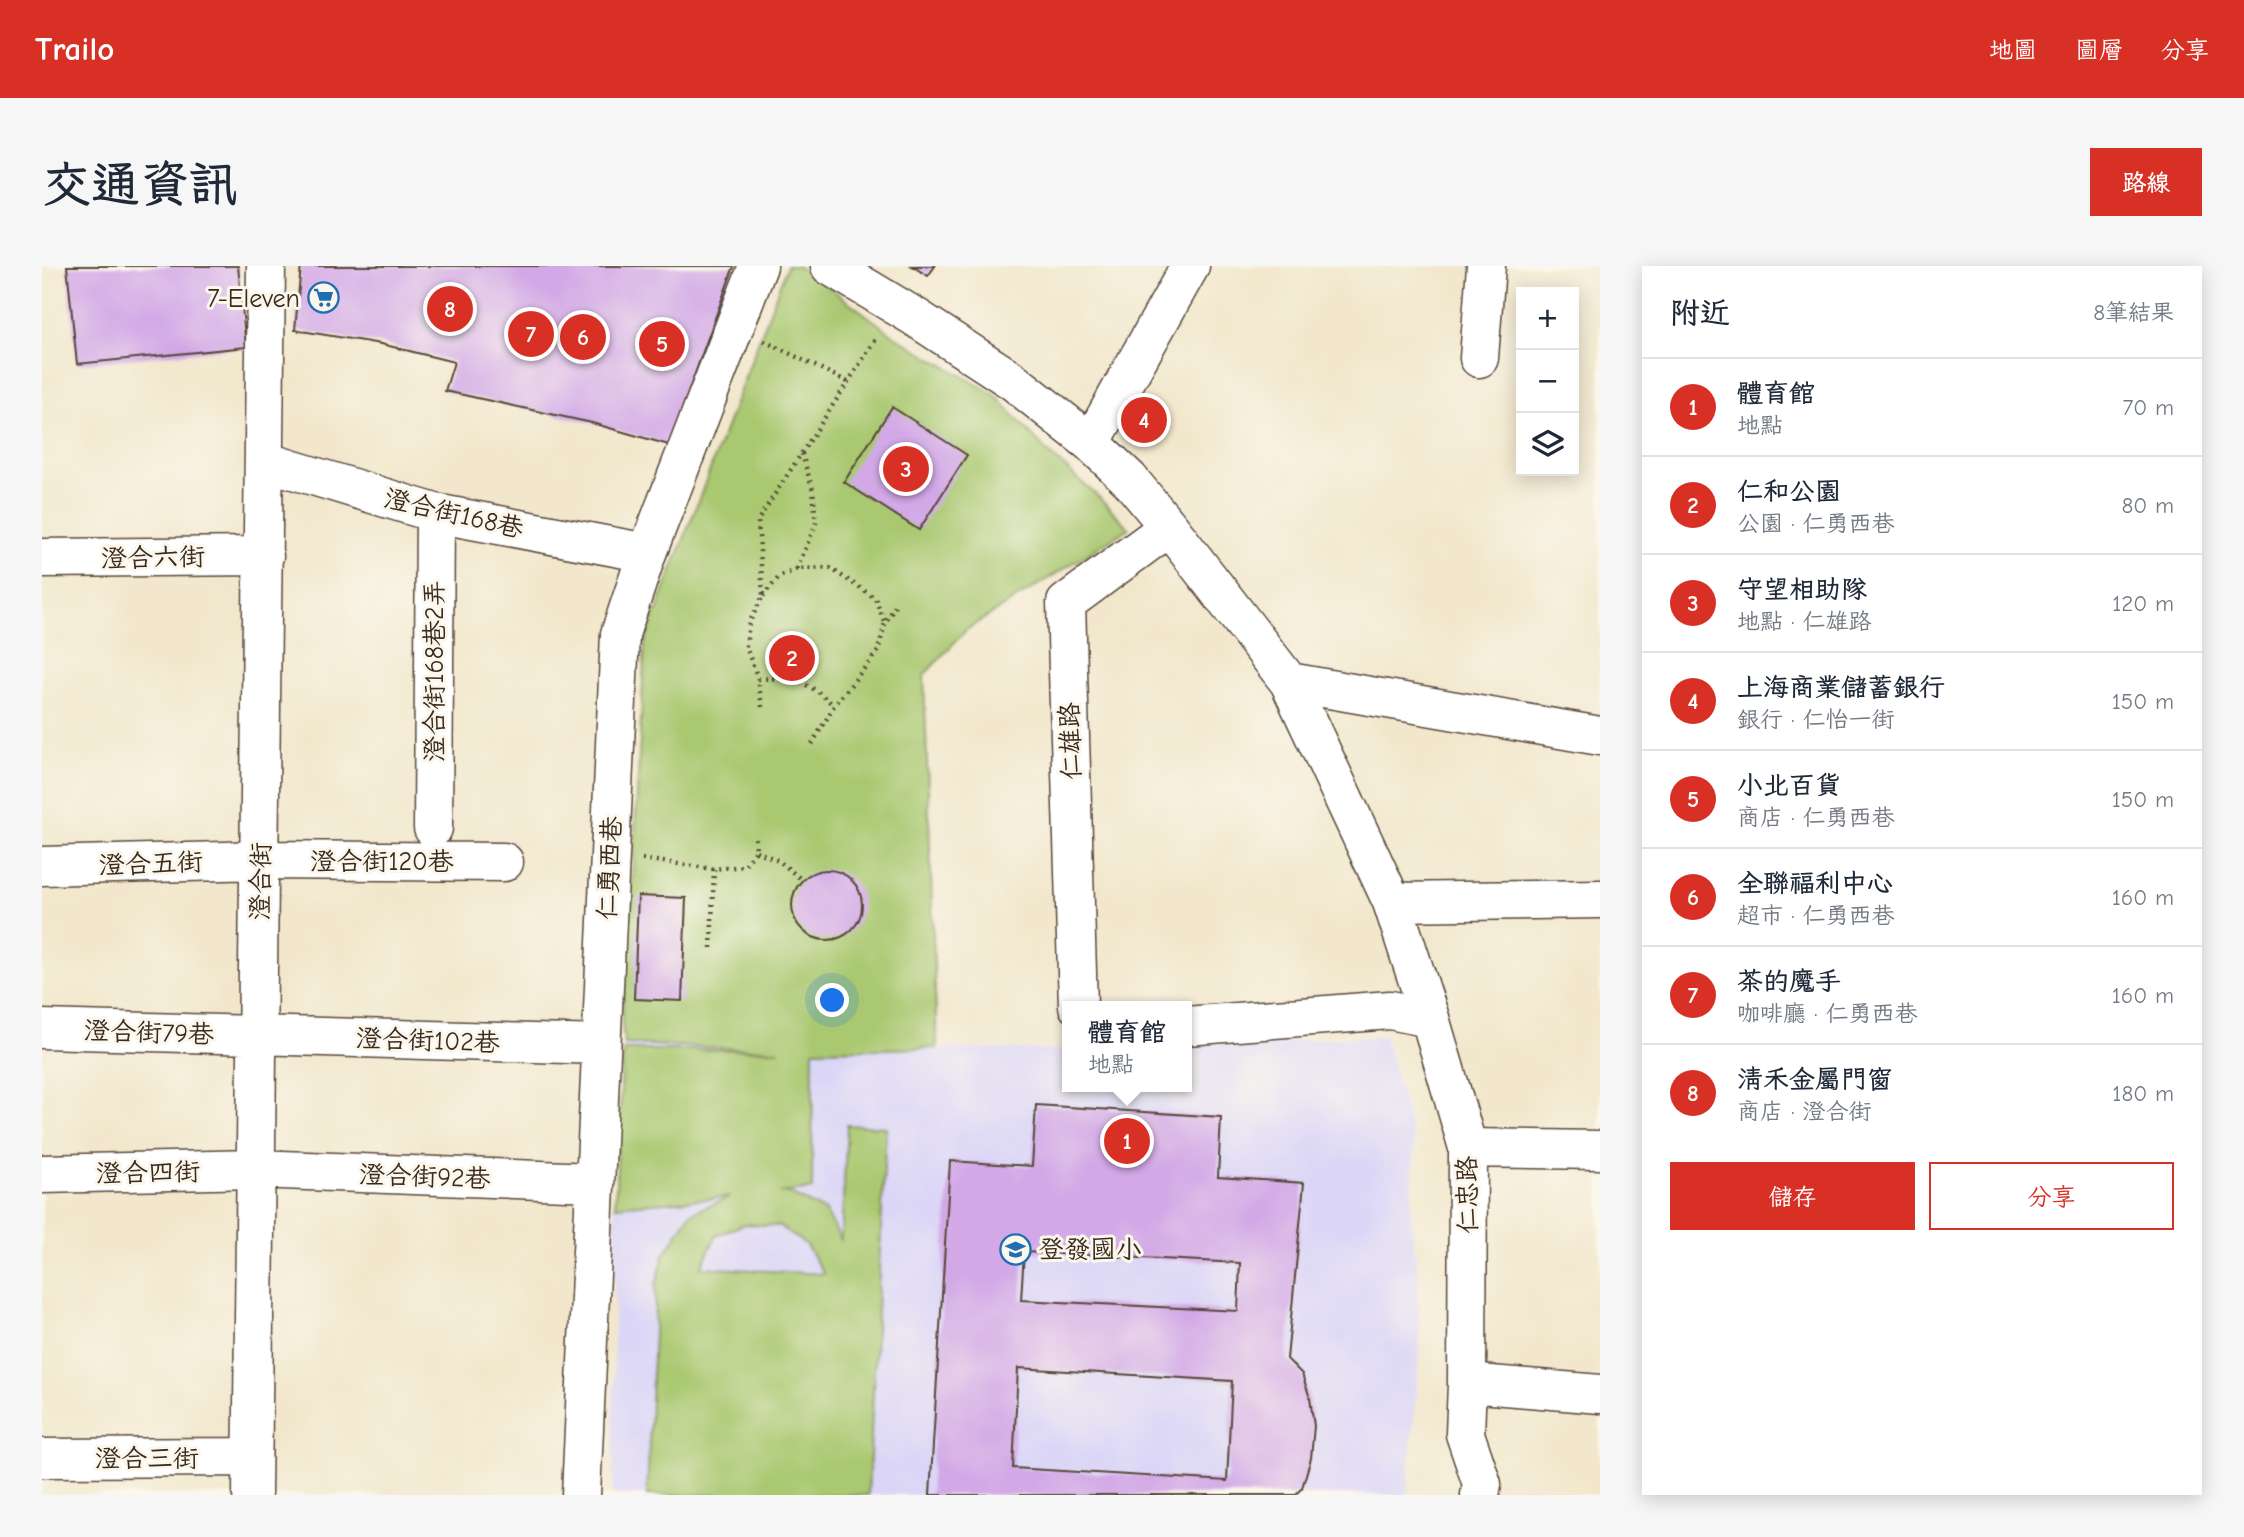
<!DOCTYPE html>
<html lang="zh-TW">
<meta charset="utf-8">
<style>
:root{--surface:#fff;--page:#f6f6f7;--text:#1f2937;--muted:#747a83;--line:#e0e1e3;--accent:#d93025}
body{margin:0;font-family:"Comic Neue","LXGW WenKai TC",sans-serif;background:var(--page);color:var(--text)}
.controls{position:absolute;right:21px;top:21px;display:grid;overflow:hidden;border-radius:0px;box-shadow:0 4px 18px #0003}
.controls button{width:63px;height:63px;display:grid;place-items:center;padding:0;border:0;border-bottom:2px solid var(--line);background:var(--surface);color:var(--text);font:35px sans-serif}
.you{position:absolute;left:791px;top:735px;width:24px;height:24px;margin:-18px;border:5px solid #fff;border-radius:50%;background:#1a73e8;box-shadow:0 0 0 10px #1a73e833}
.badge{display:grid;place-items:center;width:46px;height:46px;border-radius:50%;background:var(--accent);color:#fff;font-size:23px;font-weight:700}
.pin{position:absolute;translate:-50% -50%;border:4px solid #fff;box-shadow:0 2px 7px #0006}
.popup{position:absolute;left:1020px;top:735px;width:130px;height:91px;box-sizing:border-box;display:grid;place-content:center;border-radius:0px;background:var(--surface);filter:drop-shadow(0 2px 5px #0005);font-size:23px;white-space:nowrap;color:var(--muted)}
.popup b{font-size:26px;color:var(--text)}
.popup::after{content:'';position:absolute;left:50%;top:100%;margin-left:-14px;border:14px solid transparent;border-top-color:var(--surface)}
.list{margin:0;padding:0;list-style:none}
h2{display:flex;justify-content:space-between;align-items:center;height:91px;margin:0;padding:0 28px;font-size:30px}
h2 small{font-size:23px;font-weight:400;color:var(--muted)}
.list li{display:grid;grid-template-columns:46px 1fr auto;gap:21px;align-items:center;box-sizing:border-box;height:98px;padding:0 28px;border-top:2px solid var(--line)}
.list b{display:block;font-size:26px;white-space:nowrap}
.list p{margin:0;font-size:23px;white-space:nowrap;color:var(--muted)}
.list em{font-size:23px;font-style:normal;color:var(--muted)}
.actions{display:flex;gap:14px;padding:21px 28px}
.actions a{flex:1;padding:16px 0;border:2px solid var(--accent);border-radius:0px;text-align:center;font-size:24px;color:var(--accent)}
.actions .main{background:var(--accent);color:#fff}
.icon{flex:none;width:38px;height:38px;fill:none;stroke:currentColor;stroke-width:2;stroke-linecap:round;stroke-linejoin:round}
.map{position:relative;flex:none;width:1558px;height:1229px;overflow:hidden;border-radius:0px}
header{display:flex;align-items:center;gap:42px;box-sizing:border-box;height:98px;padding:0 35px;background:var(--accent);color:#fff}
header strong{font-size:33px}
nav{display:flex;gap:38px;margin-inline-start:auto;font-size:24px}
.intro{display:flex;align-items:center;justify-content:space-between;box-sizing:border-box;height:168px;padding:0 42px}
h1{margin:0;font-size:49px}
.button{padding:18px 32px;border-radius:0px;background:var(--accent);color:#fff;font-size:24px;font-weight:700}
main{display:flex;gap:42px;padding:0 42px}
aside{flex:1;background:var(--surface);border-radius:0px;box-shadow:0 4px 18px #0003}
.map>svg:first-child{display:block}
</style>
<header>
<strong>Trailo</strong>
<nav><a>地圖</a><a>圖層</a><a>分享</a></nav>
</header>
<div class="intro"><h1>交通資訊</h1><a class="button">路線</a></div>
<main>
<div class="map">
<svg width="1558" height="1229" viewBox="0 0 1558 1229">
<rect width="100%" height="100%" fill="#fbf7ec"/>
<filter id="ink" filterUnits="userSpaceOnUse"><feTurbulence type="fractalNoise" baseFrequency=".0143" numOctaves="2"/><feDisplacementMap in="SourceGraphic" scale="14" xChannelSelector="R" yChannelSelector="G"/><feConvolveMatrix kernelMatrix="1 2 1 2 8 2 1 2 1" color-interpolation-filters="sRGB"/></filter>
<filter id="wash" filterUnits="userSpaceOnUse"><feTurbulence type="fractalNoise" baseFrequency=".00686" numOctaves="4" result="noise"/><feDisplacementMap in="SourceGraphic" scale="28" xChannelSelector="R" yChannelSelector="G"/><feGaussianBlur stdDeviation="1.57" result="paint"/><feColorMatrix in="noise" values="0 0 0 0 0 0 0 0 0 0 0 0 0 0 0 0 0 1.4 0 .05"/><feComposite in="paint" operator="in"/></filter>
<g filter="url(#wash)">
<rect width="100%" height="100%" fill="#f2e7cc"/>
<path fill="#dbd6f7" d="M1342,770L1372,874L1369,953L1376,1012L1378,1080L1365,1229H571L573,940L582,778L771,784L895,782L1025,784L1026,821H1144L1145,780Z"/>
<path fill="#a9c86f" stroke="#727946" stroke-width="2" fill-rule="evenodd" d="M745,0H755L769,8L854,71L953,129L1003,184L1059,233L1087,262L924,364L882,409L895,782L771,784L770,923L738,927H746L783,945L799,974L805,859L844,861L826,1229H605L614,1019L622,989L649,947L688,931L573,940L581,784H737L582,778L580,755L592,587L603,376ZM702,958L737,960L764,979L782,1008L659,1001L674,970Z"/>
<g id="blocks">
<path fill="#d2a8e6" fill-rule="evenodd" d="M25,0H196L204,81L35,98Z
M259,0H692L627,179L550,157L403,125L412,96L339,78L253,64Z
M870,0H893L886,10Z
M850,141L925,189L877,264L802,216Z
M750 639a35 35 0 1 1 70 0a35 35 0 1 1-70 0Z
M596,630L644,632L640,735L592,733Z
M994,839L1179,851L1176,911L1262,917L1245,1093L1260,1108L1268,1132L1272,1160L1269,1192L1260,1222L1253,1229H888L908,895L990,900ZM982,986L1198,997L1196,1045L979,1034ZM976,1102L1190,1115L1185,1215L971,1202Z"/>
</g>
</g>
<g filter="url(#ink)">
<use href="#blocks" fill-opacity="0" stroke="#564638" stroke-width="2"/>
<g fill="none" stroke-linecap="round" stroke-linejoin="round">
<defs>
<path id="minor" d="M788,0L873,51L971,115L1049,177L1087,213L1127,261L1247,416L1350,636L1388,752L1426,882L1425,1117L1423,1168L1440,1218L1438,1229
M1437,92L1444,0
M1049,177L1148,0
M222,195L393,247L605,287
M0,292L222,290
M1247,416L1558,470
M391,562L393,247
M0,600L218,594L462,596
M1350,636L1558,633
M1036,740L1024,337L1127,261
M1144,760L1348,744L1388,752
M0,763L559,779
M1426,882L1558,884
M0,908L213,903L552,916
M1425,1117L1558,1128
M0,1192L210,1191
M210,1229L224,0
M539,1229L578,368L605,287L716,0"/>
</defs>
<use href="#minor" stroke="#564638" stroke-width="41"/>
<path stroke="#564638" stroke-width="4.5" stroke-dasharray="2 5" stroke-linecap="butt" d="M722,75L806,116
M755,303L774,257L771,224L760,188
M721,330L737,311L755,303L788,302L833,332L843,357
M716,413C750,411 767,415 792,440
M720,441L716,413L704,381L707,357L721,330L716,254L836,70
M770,478L792,440L836,385L843,357L855,337
M714,585L737,595L760,614
M600,593L672,603L702,600L714,585L713,569
M669,682L672,603"/>
<use href="#minor" stroke="#fff" stroke-width="38"/>
</g>
</g>
<defs>
<symbol id="supermarket-ring" viewBox="-11 -11 22 22"><circle r="9.5" fill="#fbf7ec" stroke="#1f6fb2" stroke-width="1.5"/><path d="M-6-5.5h2.5l.6 2H6L4.5 2H-2.5L-4.4-4H-6ZM-1.5 3.2a1.3 1.3 0 1 0 .1 0ZM3 3.2a1.3 1.3 0 1 0 .1 0Z" fill="#1f6fb2"/></symbol>
<symbol id="school-ring" viewBox="-11 -11 22 22"><circle r="9.5" fill="#fbf7ec" stroke="#1f6fb2" stroke-width="1.5"/><path d="M0-5L7-2L0 1L-7-2ZM-4 1L0 2.5L4 1V4Q0 6-4 4Z" fill="#1f6fb2"/></symbol>
</defs>
<g fill-rule="evenodd">
<use href="#supermarket-ring" x="264" y="14" width="35" height="35"/>
<use href="#school-ring" x="956" y="966" width="35" height="35"/>
</g>
<g text-anchor="middle" stroke-width="6" stroke-linejoin="round" paint-order="stroke">
<g font-size="26" fill="#3b2a1e" stroke="#fbf7ec" text-anchor="end">
<text x="258" y="41">7-Eleven</text>
<text x="996" y="992" text-anchor="start">登發國小</text>
</g>
<g font-size="26" fill="#3b2a1e" stroke="#fbf7ec">
<text transform="translate(412 247) rotate(13)" y="9">澄合街168巷</text>
<text transform="translate(111 291) rotate(-1)" y="9">澄合六街</text>
<text transform="translate(392 405) rotate(-90)" y="9">澄合街168巷2弄</text>
<text transform="translate(1028 475) rotate(-92)" y="9">仁雄路</text>
<text x="340" y="604">澄合街120巷</text>
<text transform="translate(109 597) rotate(-2)" y="9">澄合五街</text>
<text transform="translate(567 602) rotate(-87)" y="9">仁勇西巷</text>
<text transform="translate(218 615) rotate(-89)" y="9">澄合街</text>
<text transform="translate(107 766) rotate(2)" y="9">澄合街79巷</text>
<text transform="translate(386 774) rotate(2)" y="9">澄合街102巷</text>
<text transform="translate(106 906) rotate(-1)" y="9">澄合四街</text>
<text transform="translate(383 910) rotate(2)" y="9">澄合街92巷</text>
<text transform="translate(1425 929) rotate(-91)" y="9">仁忠路</text>
<text x="105" y="1201">澄合三街</text>
</g>
</g>
</svg>
<div class="controls">
<button>+</button>
<button>−</button>
<button><svg class="icon" aria-label="layers" viewBox="0 0 24 24"><path d="M12 4l9 5-9 5-9-5zM3 14l9 5 9-5"/></svg></button>
</div>
<div class="you"></div>
<div class="pin badge" style="left:1085px;top:875px">1</div>
<div class="popup"><b>體育館</b>地點</div>
<div class="pin badge" style="left:750px;top:392px">2</div>
<div class="pin badge" style="left:864px;top:203px">3</div>
<div class="pin badge" style="left:1102px;top:154px">4</div>
<div class="pin badge" style="left:620px;top:78px">5</div>
<div class="pin badge" style="left:541px;top:71px">6</div>
<div class="pin badge" style="left:489px;top:68px">7</div>
<div class="pin badge" style="left:408px;top:43px">8</div>
</div>
<aside>
<h2>附近<small>8筆結果</small></h2>
<ul class="list">
<li><span class="badge">1</span><div><b>體育館</b><p>地點</p></div><em>70 m</em></li>
<li><span class="badge">2</span><div><b>仁和公園</b><p>公園 · 仁勇西巷</p></div><em>80 m</em></li>
<li><span class="badge">3</span><div><b>守望相助隊</b><p>地點 · 仁雄路</p></div><em>120 m</em></li>
<li><span class="badge">4</span><div><b>上海商業儲蓄銀行</b><p>銀行 · 仁怡一街</p></div><em>150 m</em></li>
<li><span class="badge">5</span><div><b>小北百貨</b><p>商店 · 仁勇西巷</p></div><em>150 m</em></li>
<li><span class="badge">6</span><div><b>全聯福利中心</b><p>超市 · 仁勇西巷</p></div><em>160 m</em></li>
<li><span class="badge">7</span><div><b>茶的魔手</b><p>咖啡廳 · 仁勇西巷</p></div><em>160 m</em></li>
<li><span class="badge">8</span><div><b>清禾金屬門窗</b><p>商店 · 澄合街</p></div><em>180 m</em></li>
</ul>
<div class="actions"><a class="main">儲存</a><a>分享</a></div>
</aside>
</main>
